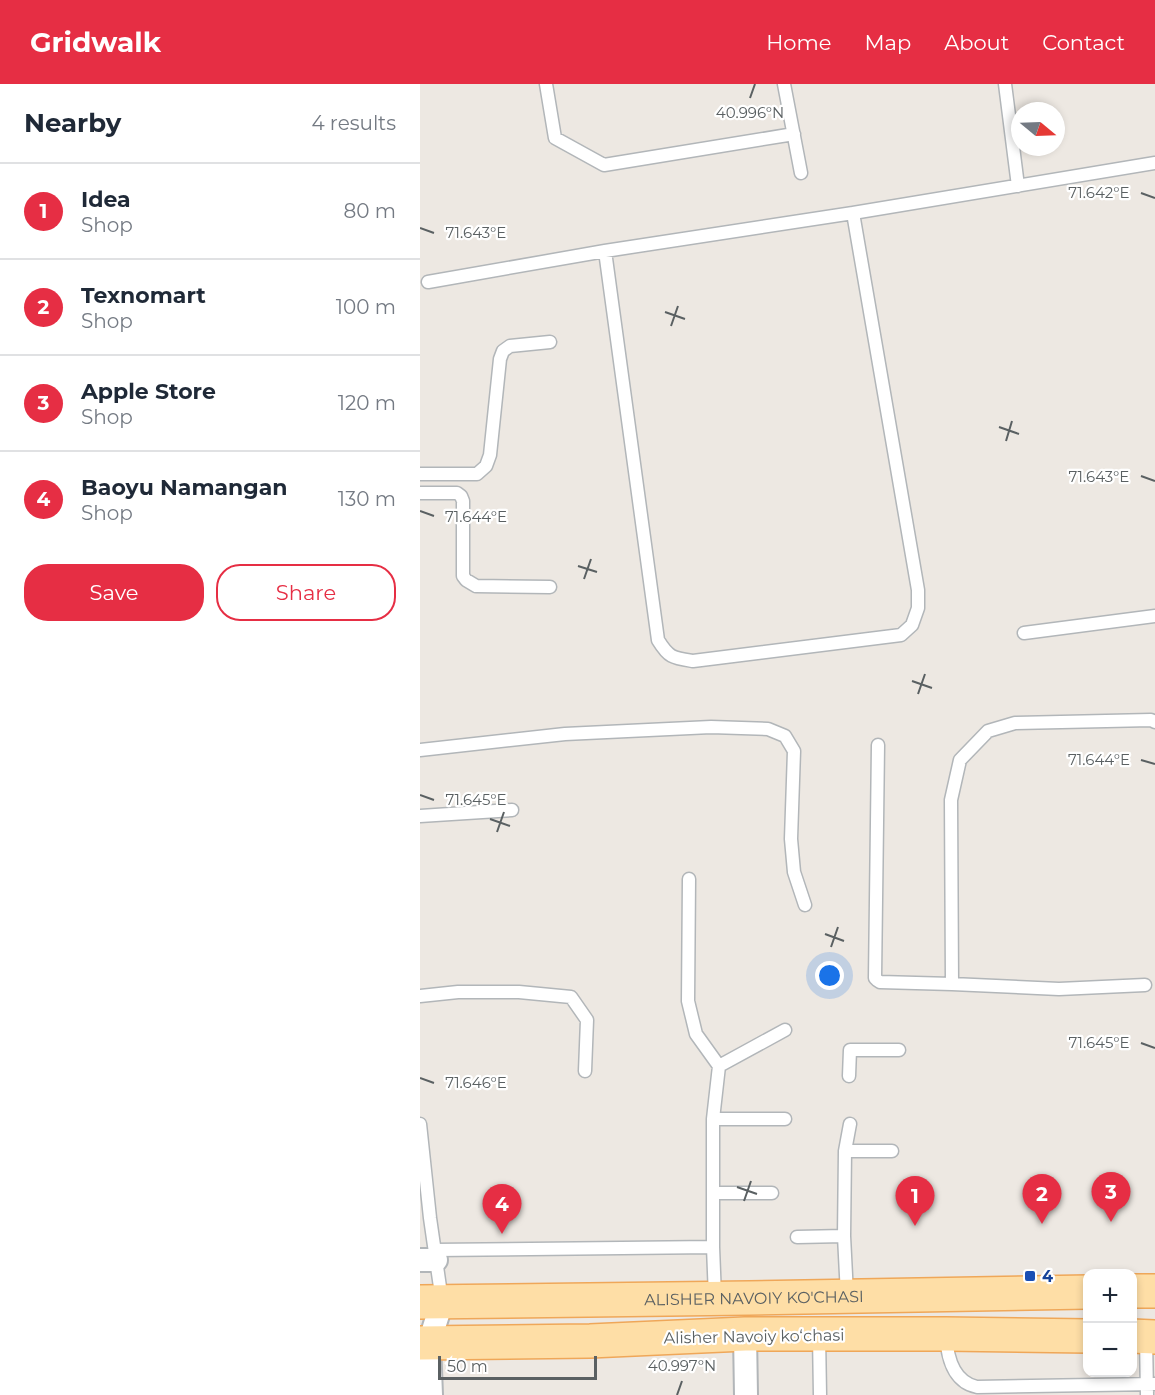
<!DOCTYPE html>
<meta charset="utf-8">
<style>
:root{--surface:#fff;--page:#f6f6f7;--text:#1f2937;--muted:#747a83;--line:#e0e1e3;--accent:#e62e44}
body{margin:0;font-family:Montserrat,sans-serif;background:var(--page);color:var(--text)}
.controls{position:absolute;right:18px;bottom:18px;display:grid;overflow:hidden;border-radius:12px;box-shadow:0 3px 9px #0003}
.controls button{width:54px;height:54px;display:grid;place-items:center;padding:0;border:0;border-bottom:2px solid var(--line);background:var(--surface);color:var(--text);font:30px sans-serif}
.compass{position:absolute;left:591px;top:18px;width:54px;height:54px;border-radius:50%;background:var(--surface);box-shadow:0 3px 9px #0003;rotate:109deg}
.scale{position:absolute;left:18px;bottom:15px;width:159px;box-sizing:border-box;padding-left:6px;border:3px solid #5a6062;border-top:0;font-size:16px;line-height:21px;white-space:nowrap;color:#5a6062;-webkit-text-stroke:4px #fff;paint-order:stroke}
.you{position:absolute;left:410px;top:892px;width:21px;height:21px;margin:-15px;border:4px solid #fff;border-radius:50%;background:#1a73e8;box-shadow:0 0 0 9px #1a73e833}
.badge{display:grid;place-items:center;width:39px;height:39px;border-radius:50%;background:var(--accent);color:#fff;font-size:20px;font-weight:700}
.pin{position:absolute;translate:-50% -50px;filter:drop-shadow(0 2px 3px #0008)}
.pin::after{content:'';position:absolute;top:32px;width:21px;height:18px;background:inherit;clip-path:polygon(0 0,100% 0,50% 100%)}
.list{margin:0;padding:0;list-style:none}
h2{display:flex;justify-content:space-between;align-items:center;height:78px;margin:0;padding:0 24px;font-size:26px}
h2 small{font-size:20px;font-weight:400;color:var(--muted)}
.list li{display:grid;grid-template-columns:39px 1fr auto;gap:18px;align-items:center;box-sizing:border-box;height:96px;padding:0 24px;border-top:2px solid var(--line)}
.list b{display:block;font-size:22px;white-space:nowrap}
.list p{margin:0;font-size:20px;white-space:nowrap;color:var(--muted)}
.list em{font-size:20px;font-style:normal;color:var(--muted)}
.actions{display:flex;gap:12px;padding:18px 24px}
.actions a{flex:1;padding:14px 0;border:2px solid var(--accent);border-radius:24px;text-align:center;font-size:21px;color:var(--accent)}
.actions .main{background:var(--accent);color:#fff}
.map{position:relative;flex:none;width:735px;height:1311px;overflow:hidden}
header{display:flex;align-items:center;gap:36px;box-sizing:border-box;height:84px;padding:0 30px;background:var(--accent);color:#fff}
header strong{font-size:28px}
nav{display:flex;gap:33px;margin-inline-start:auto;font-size:21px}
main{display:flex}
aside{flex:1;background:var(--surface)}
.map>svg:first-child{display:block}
</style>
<header>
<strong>Gridwalk</strong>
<nav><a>Home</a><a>Map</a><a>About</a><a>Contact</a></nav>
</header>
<main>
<aside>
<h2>Nearby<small>4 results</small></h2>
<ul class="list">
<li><span class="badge">1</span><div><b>Idea</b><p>Shop</p></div><em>80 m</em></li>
<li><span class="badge">2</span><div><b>Texnomart</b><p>Shop</p></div><em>100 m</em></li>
<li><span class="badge">3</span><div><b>Apple Store</b><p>Shop</p></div><em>120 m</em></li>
<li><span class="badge">4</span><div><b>Baoyu Namangan</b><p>Shop</p></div><em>130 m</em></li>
</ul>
<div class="actions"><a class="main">Save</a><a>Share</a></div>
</aside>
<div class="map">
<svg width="735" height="1311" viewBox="0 0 735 1311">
<rect width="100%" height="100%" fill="#ede8e2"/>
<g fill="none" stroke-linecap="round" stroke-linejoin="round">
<defs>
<path id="lane" d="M126,0L135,54L184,81L374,50
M364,0L381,89
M585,0L598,102
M185,167L238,556C249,574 253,574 273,577L481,551L492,541L498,524V506L433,129
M8,198L185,167L433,129L735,79
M0,390H57L66,382L70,371L80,275L83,267L90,262L130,258
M0,409H37L41,412L43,417V492L46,496L56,502L130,503
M604,549L735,532
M458,661L455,894L457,896L460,898L532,900
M0,666L145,650L291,643L348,645L365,652L374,667L371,755L374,788L385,821
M0,732L92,726
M269,795L268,917L276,950L299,982L293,1035
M725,901L639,905L532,900L531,716L540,676L568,647L595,639L731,636L735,638
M0,912L38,908H99L151,913L167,936L165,987
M299,982L365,946
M429,992L430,966H479
M0,1040L10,1134L22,1217
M425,1067L430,1040
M293,1109H352
M424,1152L425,1067H472
M377,1153L424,1152L427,1211
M293,1163V1035H365
M14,1166L293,1163L295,1213
M399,1251L400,1311
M526,1251C527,1272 533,1298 557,1303L735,1300
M726,1254L727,1311"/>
<path id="street" d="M0,1176H16
M325,1250L326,1311
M11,1311L9,1259L22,1218"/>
<g id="primary">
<path d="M712,1207H735"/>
<path id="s1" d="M0,1218L329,1214L668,1208"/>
<path d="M712,1252L735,1253"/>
<path d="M0,1259L170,1257L325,1250H526L668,1252"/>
</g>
</defs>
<use href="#lane" stroke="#b2b6b9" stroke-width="15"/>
<use href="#street" stroke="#b2b6b9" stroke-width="26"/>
<use href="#primary" stroke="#efa759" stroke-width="36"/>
<use href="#lane" stroke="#fff" stroke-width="12"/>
<use href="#street" stroke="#fff" stroke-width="22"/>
<use href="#primary" stroke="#fedea6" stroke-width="33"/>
</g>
<path fill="none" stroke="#5a6062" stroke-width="2" d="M330,14L335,0M721,109L735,114M0,144L14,149M245,228L265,235M251,242L258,222M579,343L599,350M586,357L592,337M721,392L735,397M0,427L14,432M158,482L177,488M164,495L171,475M492,597L512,604M498,610L505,590M721,676L735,680M0,711L14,716M70,735L90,742M77,748L84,728M405,850L424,857M411,863L418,843M721,959L735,964M0,994L14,999M317,1103L337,1110M324,1117L331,1097M257,1311L262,1297"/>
<rect fill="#1a4fb4" stroke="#fff" stroke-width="2" x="604" y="1186" width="12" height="12" rx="3"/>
<g text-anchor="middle" stroke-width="4.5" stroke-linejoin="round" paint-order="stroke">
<g font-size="16" font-weight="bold" fill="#164399" stroke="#fff" text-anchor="start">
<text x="622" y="1198">4</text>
</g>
<g font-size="16" fill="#5a6062" stroke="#fff">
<text dy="6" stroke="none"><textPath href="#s1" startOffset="334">ALISHER NAVOIY KO'CHASI</textPath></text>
<text transform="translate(334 1252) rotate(-1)" y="6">Alisher Navoiy koʻchasi</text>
</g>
</g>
<g font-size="15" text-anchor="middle" fill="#5a6062" stroke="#fff" stroke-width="4.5" stroke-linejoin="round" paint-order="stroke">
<text x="330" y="34">40.996°N</text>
<text x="679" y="114">71.642°E</text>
<text x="56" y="154">71.643°E</text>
<text x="679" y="398">71.643°E</text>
<text x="56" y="438">71.644°E</text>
<text x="679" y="681">71.644°E</text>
<text x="56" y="721">71.645°E</text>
<text x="679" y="964">71.645°E</text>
<text x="56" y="1004">71.646°E</text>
<text x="262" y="1287">40.997°N</text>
</g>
</svg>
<div class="controls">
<button>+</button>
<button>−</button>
</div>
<svg class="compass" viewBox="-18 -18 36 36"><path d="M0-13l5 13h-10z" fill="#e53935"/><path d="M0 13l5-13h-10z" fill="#747a83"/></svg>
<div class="scale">50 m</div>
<div class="you"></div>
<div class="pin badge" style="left:495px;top:1142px">1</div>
<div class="pin badge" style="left:622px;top:1140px">2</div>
<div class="pin badge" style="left:691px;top:1138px">3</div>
<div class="pin badge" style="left:82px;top:1150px">4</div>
</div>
</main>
